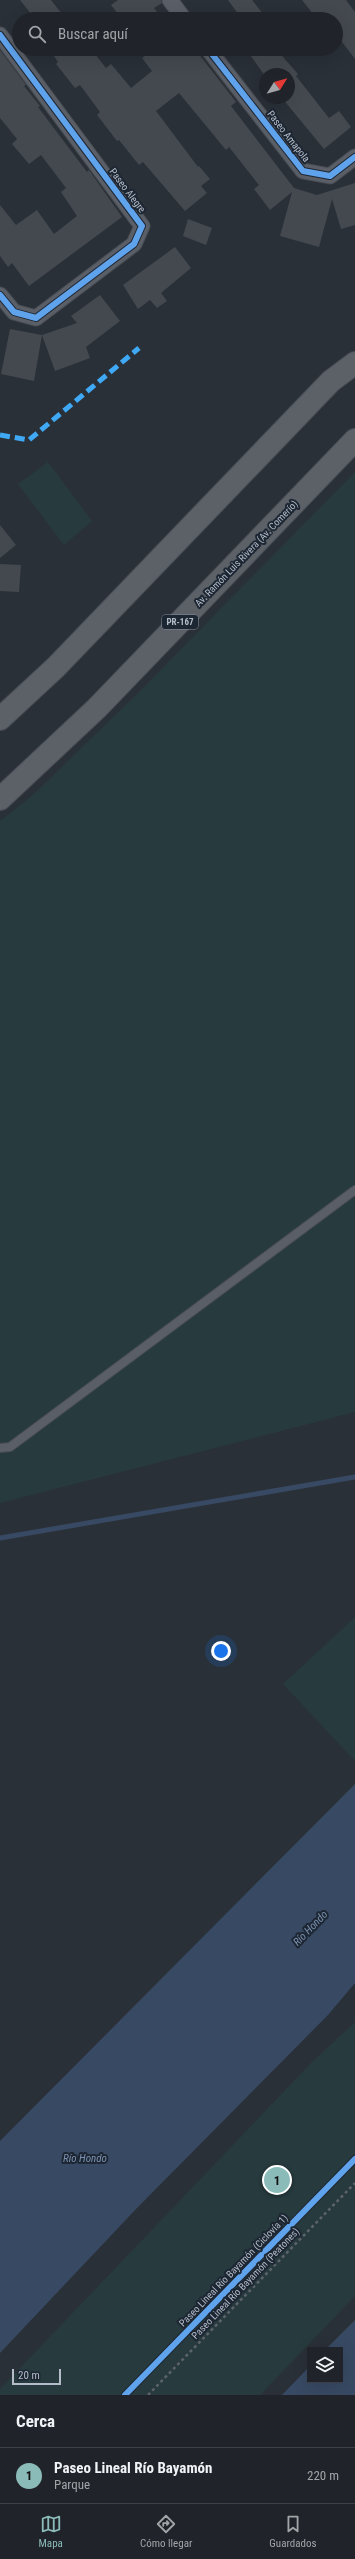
<!DOCTYPE html>
<html lang="es">
<meta charset="utf-8">
<style>
:root{--surface:#20242a;--page:#282c32;--text:#f1f3f6;--muted:#a2a4a8;--line:#3d4147;--accent:#8bbbb9}
body{margin:0;font-family:"Roboto Condensed",sans-serif;background:var(--page);color:var(--text)}
.controls{position:absolute;right:12px;bottom:12px;display:grid;overflow:hidden;border-radius:0px;box-shadow:0 4px 16px #0002}
.controls button{width:36px;height:36px;display:grid;place-items:center;padding:0;border:0;border-bottom:1px solid var(--line);background:var(--surface);color:var(--text);font:20px sans-serif}
.compass{position:absolute;left:259px;top:68px;width:36px;height:36px;border-radius:50%;background:var(--surface);box-shadow:0 4px 16px #0002;rotate:53deg}
.scale{position:absolute;left:12px;bottom:10px;width:49px;box-sizing:border-box;padding-left:4px;border:2px solid #b4bcc9;border-top:0;font-size:11px;line-height:14px;white-space:nowrap;color:#b4bcc9;-webkit-text-stroke:3px #1d2633;paint-order:stroke}
.you{position:absolute;left:221px;top:1651px;width:14px;height:14px;margin:-10px;border:3px solid #fff;border-radius:50%;background:#1a73e8;box-shadow:0 0 0 6px #1a73e833}
.badge{display:grid;place-items:center;width:26px;height:26px;border-radius:50%;background:var(--accent);color:#111;font-size:13px;font-weight:700}
.pin{position:absolute;translate:-50% -50%;border:2px solid #fff;box-shadow:0 1px 4px #0006}
.list{margin:0;padding:0;list-style:none}
h2{display:flex;justify-content:space-between;align-items:center;height:52px;margin:0;padding:0 16px;font-size:17px}
h2 small{font-size:13px;font-weight:400;color:var(--muted)}
.list li{display:grid;grid-template-columns:26px 1fr auto;gap:12px;align-items:center;box-sizing:border-box;height:56px;padding:0 16px;border-top:1px solid var(--line)}
.list b{display:block;font-size:15px;white-space:nowrap}
.list p{margin:0;font-size:13px;white-space:nowrap;color:var(--muted)}
.list em{font-size:13px;font-style:normal;color:var(--muted)}
.icon{flex:none;width:22px;height:22px;fill:none;stroke:currentColor;stroke-width:2;stroke-linecap:round;stroke-linejoin:round}
.map{position:relative;flex:none;width:355px;height:2395px;overflow:hidden}
.search{position:absolute;background:var(--surface);box-shadow:0 4px 16px #0002;left:12px;right:12px;top:12px;height:44px;display:flex;align-items:center;gap:10px;box-sizing:border-box;padding:0 14px;border-radius:22px;color:var(--muted);font-size:15px}
.sheet{height:108px;background:var(--surface)}
nav{display:flex;justify-content:space-around;align-items:center;box-sizing:border-box;height:56px;border-top:1px solid var(--line);background:var(--surface);font-size:11px;color:var(--muted)}
nav a{display:grid;justify-items:center;gap:2px}
nav .on{color:var(--accent)}
.map>svg:first-child{display:block}
</style>
<div class="map">
<svg width="355" height="2395" viewBox="0 0 355 2395">
<rect width="100%" height="100%" fill="#2a3038"/>
<path fill="#273a3e" d="M48,462L92,521L64,545L18,484Z
M355,472V1412L0,1503V821L33,795L139,692Z
M355,1617V1761L283,1684Z
M355,2022V2296L260,2395H0V2389L311,2063Z"/>
<path fill="#384963" d="M355,1784V1983L328,2015L137,2208L0,2353V2141Z
M355,2320V2395H282L310,2366V2380H340V2350H325Z"/>
<g fill="none" stroke-linecap="round" stroke-linejoin="round">
<path stroke="#384963" stroke-width="5" d="M0,1538L355,1477"/>
</g>
<path fill="#444950" d="M20,0H51L66,19H35Z
M118,0H161L162,3L154,8L163,19H122L111,5Z
M228,0H252L267,19H242Z
M302,0H346L355,12V59L336,34V19H317Z
M49,49H91L106,68L111,64L131,88L152,71L142,58L154,49H195L236,102L231,106L294,188L317,195L355,183V225L341,229L332,199L319,247L280,236L292,192L270,210L254,189L259,185L229,147L226,150L179,93L156,111L198,167L199,166L210,179L201,186L207,193L185,211L143,162L139,165L119,140L117,141L97,115L100,112L80,85L75,88L56,64L58,62Z
M246,49H276L298,74L296,76L329,118L339,111L351,127L324,149L282,98H289V74L265,76Z
M0,50L26,85L24,86L40,106L38,107L87,172L89,170L122,217L29,286L12,263L8,267L0,256V205L16,225L37,210L54,234L77,216L61,192L66,188L41,155L29,164L12,144L17,139L0,118Z
M188,219L212,228L206,245L183,236Z
M175,247L191,268L161,293L167,301L157,308L150,300L138,309L123,285Z
M100,295L120,321L86,347L90,358L55,371L42,335L77,323L71,316Z
M10,329L42,335L34,381L1,374Z
M0,525L16,545L0,558Z
M0,564L21,565L19,592L0,591Z"/>
<g fill="none" stroke-linecap="round" stroke-linejoin="round">
<defs>
<path id="lane" d="M0,1448L10,1447L355,1190"/>
<path id="street" d="M170,0L184,19
M0,35L142,226L134,244L36,318L14,312L0,295
M208,49L303,171L330,176L355,157"/>
<path id="primary" d="M0,719L56,667L331,381L355,363
M0,799L97,708L355,440"/>
</defs>
<use href="#lane" stroke="#484c53" stroke-width="10"/>
<use href="#street" stroke="#484c53" stroke-width="17"/>
<use href="#primary" stroke="#484c55" stroke-width="24"/>
<path stroke="#5d636a" stroke-width="2.5" stroke-dasharray="3 3" stroke-linecap="butt" d="M148,2395L355,2183"/>
<use href="#lane" stroke="#5a5e66" stroke-width="8"/>
<use href="#street" stroke="#5a5e66" stroke-width="15"/>
<use href="#primary" stroke="#5c6168" stroke-width="22"/>
<path stroke="#3fa9f5" stroke-width="5" stroke-dasharray="10 5" stroke-linecap="butt" d="M0,435L29,440L139,348"/>
<defs>
<path id="cycleway" d="M0,35L142,226L134,244L36,318L14,312L0,295
M208,49L303,171L330,176L355,157
M125,2395L355,2159"/>
</defs>
<use href="#cycleway" stroke="#1d2633" stroke-width="8"/>
<use href="#cycleway" stroke="#60a3ed" stroke-width="6"/>
</g>
<g text-anchor="middle" stroke-width="4" stroke-linejoin="round" paint-order="stroke">
<rect fill="#1d2633" stroke="#878f9c" stroke-width="1" x="162" y="615" width="36" height="14" rx="3"/>
<g font-size="9" font-weight="bold" fill="#b4bcc9">
<text x="180" y="625">PR-167</text>
</g>
<g font-size="10" fill="#b4bcc9" stroke="#1d2633">
<text transform="translate(289 136) rotate(52)" y="4">Paseo Amapola</text>
<text transform="translate(128 190) rotate(53)" y="4">Paseo Alegre</text>
<text transform="translate(246 553) rotate(-46)" y="4">Av. Ramón Luis Rivera (Av. Comerío)</text>
<text transform="translate(233 2270) rotate(-46)" y="4">Paseo Lineal Río Bayamón (Ciclovía 1)</text>
<text transform="translate(245 2283) rotate(-46)" y="4">Paseo Lineal Río Bayamón (Peatones)</text>
</g>
<g font-size="11" font-style="italic" fill="#7c92b1" stroke="#1d2633">
<text transform="translate(310 1928) rotate(-46)" y="4">Río Hondo</text>
<text x="85" y="2162">Río Hondo</text>
</g>
</g>
</svg>
<div class="controls">
<button><svg class="icon" aria-label="layers" viewBox="0 0 24 24"><path d="M12 4l9 5-9 5-9-5zM3 14l9 5 9-5"/></svg></button>
</div>
<svg class="compass" viewBox="-18 -18 36 36"><path d="M0-13l5 13h-10z" fill="#e53935"/><path d="M0 13l5-13h-10z" fill="#a2a4a8"/></svg>
<div class="scale">20 m</div>
<div class="you"></div>
<div class="pin badge" style="left:277px;top:2180px">1</div>
<div class="search"><svg class="icon" aria-label="search" viewBox="0 0 24 24"><circle cx="10" cy="10" r="6"/><path d="M15 15l6 6"/></svg>Buscar aquí</div>
</div>
<section class="sheet">
<h2>Cerca<small></small></h2>
<ul class="list">
<li><span class="badge">1</span><div><b>Paseo Lineal Río Bayamón</b><p>Parque</p></div><em>220 m</em></li>
</ul>
</section>
<nav>
<a class="on"><svg class="icon" aria-label="map" viewBox="0 0 24 24"><path d="M3 6l6-2 6 2 6-2v14l-6 2-6-2-6 2zM9 4v14M15 6v14"/></svg>Mapa</a>
<a><svg class="icon" aria-label="directions" viewBox="0 0 24 24"><path d="M12 3l9 9-9 9-9-9zM9 14v-3h6M13 9l2 2-2 2"/></svg>Cómo llegar</a>
<a><svg class="icon" aria-label="saved" viewBox="0 0 24 24"><path d="M7 4h10v16l-5-4-5 4z"/></svg>Guardados</a>
</nav>
